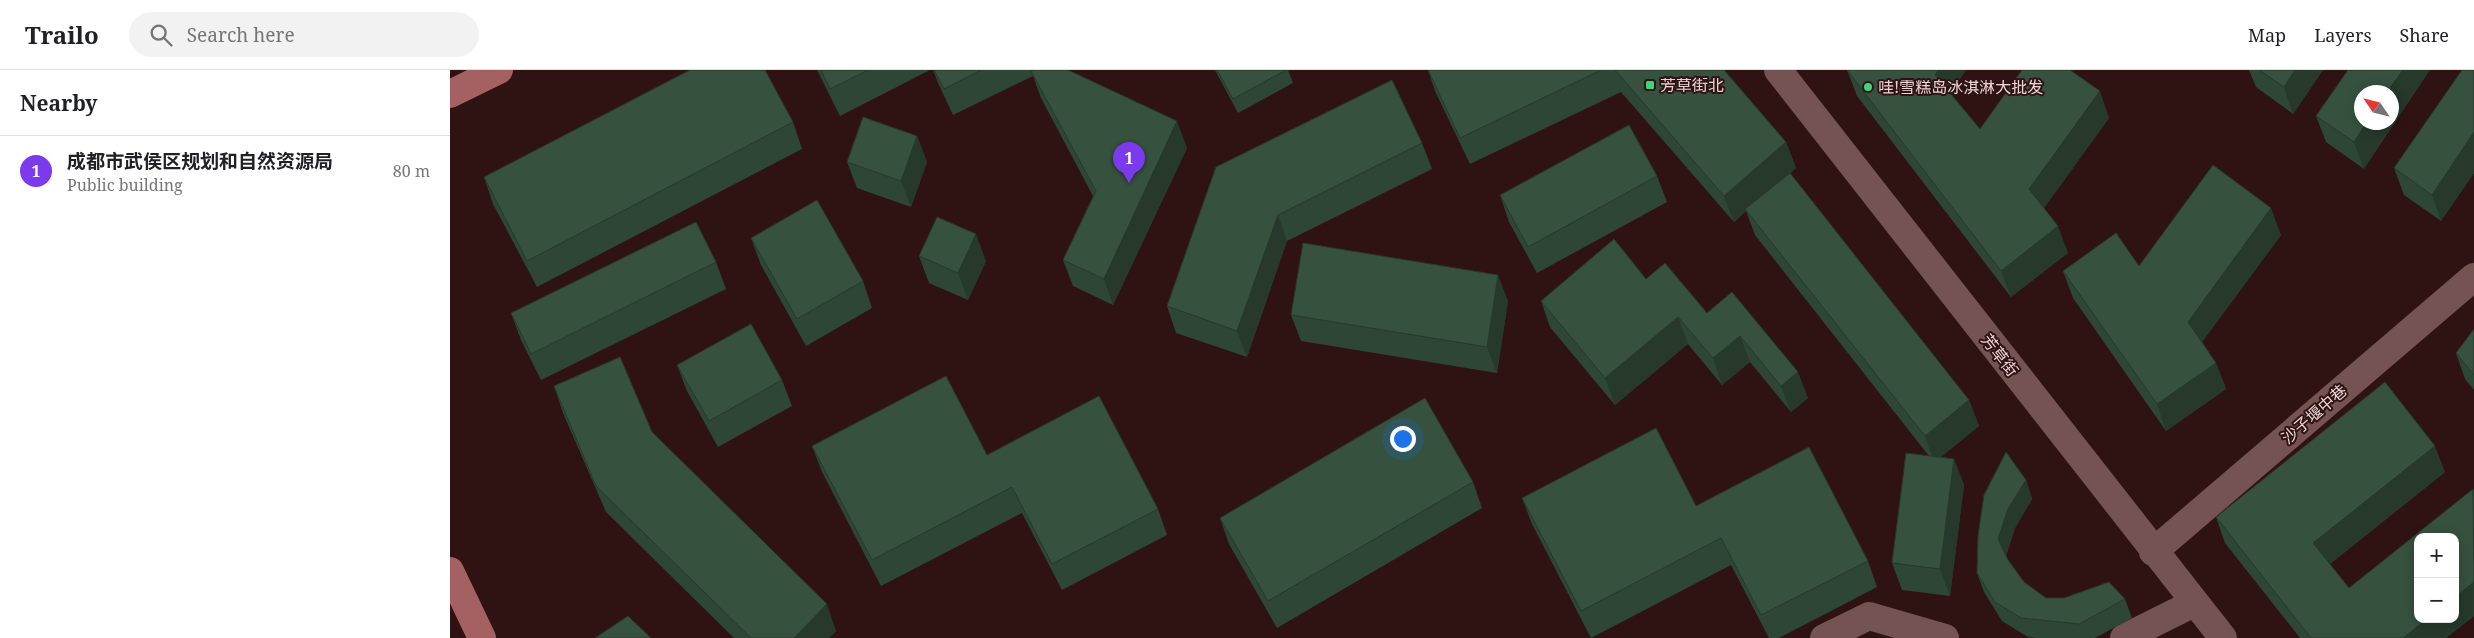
<!DOCTYPE html>
<meta charset="utf-8">
<style>
:root{--surface:#fff;--page:#f2f2f2;--text:#202124;--muted:#757577;--line:#e0e0e0;--accent:#7c3aed}
body{margin:0;font-family:"Noto Serif","Noto Sans SC",serif;background:var(--page);color:var(--text)}
.controls{position:absolute;right:15px;bottom:15px;display:grid;overflow:hidden;border-radius:10px;box-shadow:0 2px 12px #0003}
.controls button{width:45px;height:45px;display:grid;place-items:center;padding:0;border:0;border-bottom:1px solid var(--line);background:var(--surface);color:var(--text);font:25px sans-serif}
.compass{position:absolute;left:1904px;top:15px;width:45px;height:45px;border-radius:50%;background:var(--surface);box-shadow:0 2px 12px #0003;rotate:305deg}
.you{position:absolute;left:952px;top:368px;width:18px;height:18px;margin:-12px;border:4px solid #fff;border-radius:50%;background:#1a73e8;box-shadow:0 0 0 8px #1a73e833}
.badge{display:grid;place-items:center;width:32px;height:32px;border-radius:50%;background:var(--accent);color:#fff;font-size:16px;font-weight:700}
.pin{position:absolute;translate:-50% -41px;filter:drop-shadow(0 1px 2px #0008)}
.pin::after{content:'';position:absolute;top:26px;width:18px;height:15px;background:inherit;clip-path:polygon(0 0,100% 0,50% 100%)}
.list{margin:0;padding:0;list-style:none}
h2{display:flex;justify-content:space-between;align-items:center;height:65px;margin:0;padding:0 20px;font-size:21px}
h2 small{font-size:16px;font-weight:400;color:var(--muted)}
.list li{display:grid;grid-template-columns:32px 1fr auto;gap:15px;align-items:center;box-sizing:border-box;height:70px;padding:0 20px;border-top:1px solid var(--line)}
.list b{display:block;font-size:19px;white-space:nowrap}
.list p{margin:0;font-size:16px;white-space:nowrap;color:var(--muted)}
.list em{font-size:16px;font-style:normal;color:var(--muted)}
.icon{flex:none;width:28px;height:28px;fill:none;stroke:currentColor;stroke-width:2;stroke-linecap:round;stroke-linejoin:round}
.map{position:relative;flex:none;width:2024px;height:568px;overflow:hidden}
header{display:flex;align-items:center;gap:30px;box-sizing:border-box;height:70px;padding:0 25px;background:var(--surface);border-bottom:1px solid var(--line)}
header strong{font-size:24px}
nav{display:flex;gap:28px;margin-inline-start:auto;font-size:18px}
.search{width:350px;height:45px;background:var(--page);display:flex;align-items:center;gap:12px;box-sizing:border-box;padding:0 18px;border-radius:28px;color:var(--muted);font-size:19px}
main{display:flex}
aside{flex:1;background:var(--surface)}
.map>svg:first-child{display:block}
</style>
<header>
<strong>Trailo</strong>
<div class="search"><svg class="icon" aria-label="search" viewBox="0 0 24 24"><circle cx="10" cy="10" r="6"/><path d="M15 15l6 6"/></svg>Search here</div>
<nav><a>Map</a><a>Layers</a><a>Share</a></nav>
</header>
<main>
<aside>
<h2>Nearby<small></small></h2>
<ul class="list">
<li><span class="badge">1</span><div><b>成都市武侯区规划和自然资源局</b><p>Public building</p></div><em>80 m</em></li>
</ul>
</aside>
<div class="map">
<svg width="2024" height="568" viewBox="0 0 2024 568">
<rect width="100%" height="100%" fill="#2f1313"/>
<g fill="none" stroke-linecap="round" stroke-linejoin="round">
<path stroke="#755352" stroke-width="28" d="M1328,0L1773,568
M1703,482L2024,207
M1374,568L1419,546L1495,568
M1674,568L1744,533"/>
<path stroke="#a56161" stroke-width="28" d="M0,24L49,0
M0,501L32,568"/>
</g>
<path fill="#2e4635" d="M367,0H480L390,46Z
M483,0H618L737,78L663,235L623,216L613,190L643,126L591,28L583,6L503,45L489,15Z
M765,0H838L843,13L788,43Z
M978,0H1274L1336,72L1346,98L1335,108L1519,330L1529,356L1491,387L1504,389L1514,415L1500,526L1452,520L1442,493L1479,386L1305,165L1296,141L1284,152L1171,22L1020,94L985,21Z
M1397,0H1516L1500,23L1530,59L1659,48L1594,138L1618,183L1561,227L1407,26Z
M1799,0H1873L1843,44L1806,17Z
M1898,0L1914,99L1876,72L1866,46Z
M2024,0V103L1991,151L1954,125L1944,98Z
M343,52L352,79L87,217L43,134L34,107Z
M467,66L477,92L461,137L407,118L397,92Z
M972,73L982,99L837,171L797,287L726,263L717,236L766,97Z
M1207,106L1217,132L1087,203L1059,152L1050,125Z
M1831,165L1752,272L1766,293L1776,319L1716,361L1623,228L1613,201L1689,196Z
M301,168L413,211L422,238L356,276L311,195Z
M469,186L536,191L518,230L479,213Z
M266,192L276,219L91,310L71,270L61,243Z
M1196,209L1257,243L1282,222L1358,328L1341,342L1300,292L1272,315L1238,274L1165,335L1100,257L1091,231Z
M1058,231L1047,303L851,271L841,245Z
M2024,259V320L2015,309L2006,283Z
M227,295L332,310L342,336L268,377L237,321Z
M104,316L202,362L386,561L379,568H284L156,442L113,343Z
M362,376L537,385L708,439L717,465L612,520L572,443L431,516L372,402Z
M1995,402L1880,494L1899,518L2024,420V546L1996,568H1850L1775,473L1766,447Z
M1576,410L1582,429L1565,458L1556,486L1558,490L1574,512L1596,528L1675,529L1682,548L1645,568H1587L1578,567L1552,551L1534,522L1527,503Z
M1023,412L1032,438L827,558L779,474L770,448Z
M1072,428L1246,436L1418,491L1427,517L1329,568H1319L1281,495L1141,568L1082,454Z"/>
<path fill="#26392b" d="M1488,0H1516L1495,31L1485,5Z
M1845,0H1873L1843,44L1834,17Z
M1953,0H1980L1914,99L1904,72L1917,52H1942V22H1937Z
M1650,21L1659,48L1589,145L1579,119Z
M727,51L737,78L663,235L654,209Z
M2024,62V103L1991,151L1982,125Z
M467,66L477,92L461,137L451,111Z
M1336,72L1346,98L1297,141L1295,139L1296,141L1284,152L1274,126Z
M1821,138L1831,165L1747,279L1738,252Z
M828,145L837,171L797,287L787,261Z
M1608,156L1618,183L1561,227L1551,201Z
M526,164L536,191L518,230L508,203Z
M1048,205L1058,231L1047,303L1037,277Z
M1228,247L1238,274L1165,335L1155,308Z
M1290,266L1300,292L1272,315L1263,288Z
M1766,293L1776,319L1716,361L1707,334Z
M1348,302L1358,328L1341,342L1331,316Z
M1519,330L1529,356L1484,392L1475,366Z
M1985,376L1995,402L1873,499L1863,473Z
M1504,389L1514,415L1500,526L1490,499Z
M1576,410L1582,429L1565,458L1555,488L1548,469L1558,439Z
M2024,512V546L1996,568H1953L1977,549H2005V527Z
M377,534L386,561L379,568H344Z"/>
<path fill="#36513e" stroke="#26392b" d="M240,0H315L343,52L77,191L34,107Z
M371,0H418L380,19Z
M484,0H531L494,19Z
M584,0H618L727,51L654,209L613,190L646,121L581,1Z
M767,0H836L783,29Z
M978,0H1151L1010,68Z
M1165,0H1274L1336,72L1274,126Z
M1397,0H1488L1485,5L1530,59L1572,0H1620L1650,21L1579,119L1608,156L1551,201Z
M1809,0H1845L1834,17Z
M1898,0H1953L1937,22H1912V52H1917L1904,72L1866,46Z
M2012,0H2024V62L1982,125L1944,98Z
M942,10L972,73L828,145L787,261L717,236L766,97Z
M413,47L467,66L451,111L397,92Z
M1179,55L1207,106L1078,177L1050,125Z
M1763,95L1821,138L1738,252L1766,293L1707,334L1613,201L1666,163L1689,196Z
M1340,103L1519,330L1475,366L1295,139Z
M367,130L413,211L347,249L301,168Z
M487,147L526,164L508,203L469,186Z
M246,152L266,192L81,284L61,243Z
M1164,169L1196,209L1215,193L1257,243L1282,222L1348,302L1331,316L1290,266L1263,288L1228,247L1155,308L1091,231Z
M853,173L1048,205L1037,277L841,245Z
M301,254L332,310L259,351L227,295Z
M2024,259V305L2006,283Z
M170,287L202,362L377,534L344,568H301L146,416L104,316Z
M496,306L537,385L649,326L708,439L602,494L562,417L422,490L362,376Z
M1935,312L1985,376L1863,473L1899,518L2023,419L2024,512L2005,527V467H1968V549H1977L1953,568H1861L1766,447Z
M975,328L1023,412L818,531L770,448Z
M1206,358L1246,436L1359,377L1418,491L1311,545L1271,468L1131,541L1072,428Z
M1556,382L1576,410L1558,439L1548,469L1558,490L1574,512L1596,528H1614L1659,512L1675,529L1629,554L1571,548L1545,532L1527,503L1528,466L1534,425Z
M1456,383L1504,389L1490,499L1442,493Z
M178,546L201,568H145Z"/>
<g fill="#3bd77f" stroke="#2f1313" stroke-width="2">
<rect x="1195" y="10" width="10" height="10" rx="2.5"/>
<circle cx="1418" cy="17" r="5"/>
</g>
<g text-anchor="middle" stroke-width="4" stroke-linejoin="round" paint-order="stroke">
<g font-size="16" fill="#ead5d4" stroke="#2f1313" text-anchor="start">
<text x="1210" y="21">芳草街北</text>
<text x="1428" y="23">哇!雪糕岛冰淇淋大批发</text>
</g>
<g font-size="16" fill="#ead5d4" stroke="#2f1313">
<text transform="translate(1550 285) rotate(52)" y="6">芳草街</text>
<text transform="translate(1864 344) rotate(-41)" y="6">沙子堰中巷</text>
</g>
</g>
</svg>
<div class="controls">
<button>+</button>
<button>−</button>
</div>
<svg class="compass" viewBox="-18 -18 36 36"><path d="M0-13l5 13h-10z" fill="#e53935"/><path d="M0 13l5-13h-10z" fill="#757577"/></svg>
<div class="you"></div>
<div class="pin badge" style="left:679px;top:113px">1</div>
</div>
</main>
